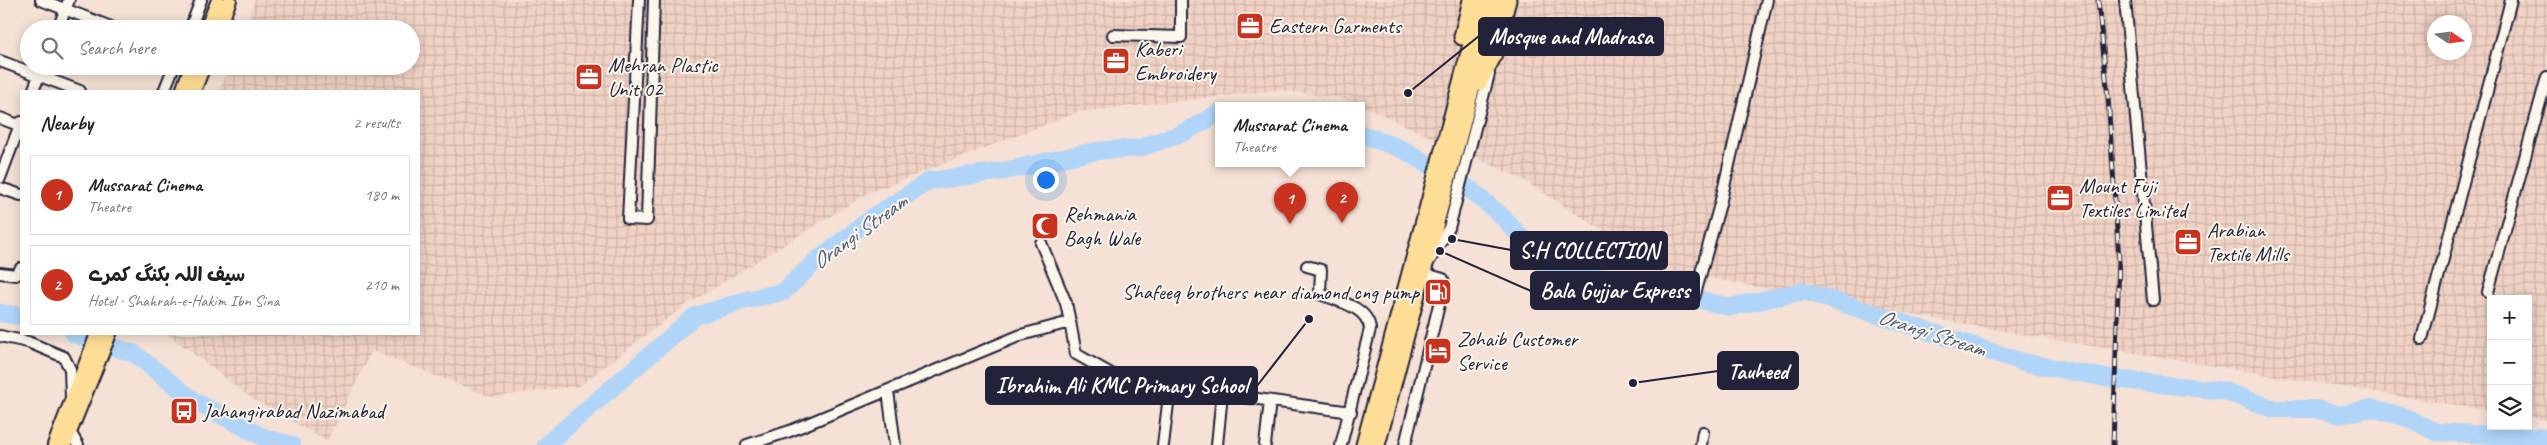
<!DOCTYPE html>
<meta charset="utf-8">
<style>
:root{--surface:#fff;--page:#f6f6f6;--text:#222;--muted:#767676;--line:#e0e0e0;--accent:#c8321e}
body{margin:0;font-family:Caveat,"Playpen Sans Arabic",sans-serif;background:var(--page);color:var(--text)}
.controls{position:absolute;right:15px;bottom:15px;display:grid;overflow:hidden;border-radius:0px;box-shadow:0 2px 12px #0003}
.controls button{width:45px;height:45px;display:grid;place-items:center;padding:0;border:0;border-bottom:1px solid var(--line);background:var(--surface);color:var(--text);font:25px sans-serif}
.compass{position:absolute;left:2427px;top:15px;width:45px;height:45px;border-radius:50%;background:var(--surface);box-shadow:0 2px 12px #0003;rotate:103deg}
.you{position:absolute;left:1045px;top:179px;width:18px;height:18px;margin:-12px;border:4px solid #fff;border-radius:50%;background:#1a73e8;box-shadow:0 0 0 8px #1a73e833}
.badge{display:grid;place-items:center;width:32px;height:32px;border-radius:50%;background:var(--accent);color:#fff;font-size:16px;font-weight:700}
.pin{position:absolute;translate:-50% -41px;filter:drop-shadow(0 1px 2px #0008)}
.pin::after{content:'';position:absolute;top:26px;width:18px;height:15px;background:inherit;clip-path:polygon(0 0,100% 0,50% 100%)}
.popup{position:absolute;left:1215px;top:102px;width:150px;height:65px;box-sizing:border-box;display:grid;place-content:center;border-radius:0px;background:var(--surface);filter:drop-shadow(0 1px 4px #0005);font-size:16px;white-space:nowrap;color:var(--muted)}
.popup b{font-size:19px;color:var(--text)}
.popup::after{content:'';position:absolute;left:50%;top:100%;margin-left:-10px;border:10px solid transparent;border-top-color:var(--surface)}
.list{margin:0;padding:0;list-style:none}
h2{display:flex;justify-content:space-between;align-items:center;height:65px;margin:0;padding:0 20px;font-size:21px}
h2 small{font-size:16px;font-weight:400;color:var(--muted)}
.list li{display:grid;grid-template-columns:32px 1fr auto;gap:15px;align-items:center;box-sizing:border-box;height:80px;margin:0 10px 10px;padding:0 10px;border:1px solid var(--line);border-radius:0px}
.list b{display:block;font-size:19px;white-space:nowrap}
.list p{margin:0;font-size:16px;white-space:nowrap;color:var(--muted)}
.list em{font-size:16px;font-style:normal;color:var(--muted)}
.icon{flex:none;width:28px;height:28px;fill:none;stroke:currentColor;stroke-width:2;stroke-linecap:round;stroke-linejoin:round}
.map{position:relative;flex:none;width:2547px;height:445px;overflow:hidden}
.search{position:absolute;background:var(--surface);box-shadow:0 2px 12px #0003;left:20px;top:20px;width:400px;height:55px;display:flex;align-items:center;gap:12px;box-sizing:border-box;padding:0 18px;border-radius:28px;color:var(--muted);font-size:19px}
.panel{position:absolute;background:var(--surface);box-shadow:0 2px 12px #0003;left:20px;top:90px;width:400px;height:245px;border-radius:0px}
.map>svg:first-child{display:block}
</style>
<div class="map">
<svg width="2547" height="445" viewBox="0 0 2547 445">
<defs>
<pattern id="industrial-grid" width="8" height="8" patternUnits="userSpaceOnUse" patternTransform="scale(1.25)"><rect width="8" height="8" fill="#f0d2c4"/><path d="M0 4h8M4 0v8" fill="none" stroke="#ceb4a9"/></pattern>
</defs>
<rect width="100%" height="100%" fill="#f5e1d5"/>
<filter id="ink" filterUnits="userSpaceOnUse"><feTurbulence type="fractalNoise" baseFrequency=".02" numOctaves="2"/><feDisplacementMap in="SourceGraphic" scale="10" xChannelSelector="R" yChannelSelector="G"/><feConvolveMatrix kernelMatrix="1 2 1 2 8 2 1 2 1" color-interpolation-filters="sRGB"/></filter>
<g filter="url(#ink)">
<path fill="url(#industrial-grid)" fill-rule="evenodd" d="M255,0H2547V420L2528,417V299H2491V411L2049,339L1663,270L1524,180L1361,105L1345,99L1279,90L1078,112L868,193L683,307L579,386L491,397L372,351L327,441L251,398L168,334H419V91H219L229,66H411V29H244ZM2434,22H2464V52H2434Z"/>
<g fill="none" stroke-linecap="round" stroke-linejoin="round">
<path stroke="#b0d5f9" stroke-width="18" d="M1361,134L1404,150L1471,190L1504,218L1548,269L1629,283L1730,307L1804,291L2023,362L2106,378L2224,391L2274,409H2315L2340,415L2371,408L2405,417L2436,432L2547,438
M0,313L21,316
M74,334L135,354L194,401L265,438L292,445
M546,445L695,316L750,299L783,292L815,262L873,217L929,181L1004,171L1095,151L1139,148L1181,134L1219,113"/>
<defs>
<path id="minor" d="M41,0L116,29
M639,0L628,219L647,220L654,0
M2125,0L2153,300
M58,29L69,0
M190,29L201,0
M1113,35L1181,37V0
M0,61L80,91
M33,91L43,66
M164,91L174,66
M0,118L21,126
M0,178L21,122
M0,188L21,195
M1041,243L1066,303L1070,322
M1307,266L1321,270L1320,294C1338,301 1368,307 1370,329L1341,445
M0,273L16,275L21,268
M2488,292L2547,77
M1694,298L1720,204L1767,0
M0,336L28,342L64,357L70,369L71,398
M2422,339L2511,0
M888,391L895,445
M70,432L78,445
M747,445L790,431L1021,335L1070,322L1076,354L1122,380L1351,412
M1163,445L1170,387
M1217,445L1222,394
M1265,445L1270,401
M1405,445L1444,284L1443,279L1422,273L1449,228L1489,74
M1701,445L1703,432"/>
<path id="major" d="M206,29L218,0
M219,29L230,0
M182,91L191,66
M194,91L204,66
M54,445L97,334
M65,445L110,334"/>
<path id="highway" d="M1462,37L1471,0
M1479,83L1493,57L1508,0
M1364,445L1483,0
M1377,445L1495,0"/>
</defs>
<use href="#minor" stroke="#22223b" stroke-width="14"/>
<use href="#major" stroke="#22223b" stroke-width="16"/>
<use href="#highway" stroke="#22223b" stroke-width="19"/>
<use href="#minor" stroke="#fbf7ec" stroke-width="10"/>
<use href="#major" stroke="#fedd96" stroke-width="12"/>
<use href="#highway" stroke="#fedd96" stroke-width="15"/>
<defs>
<path id="rail" d="M2098,0L2108,97L2119,260L2113,445"/>
</defs>
<use href="#rail" stroke="#22223b" stroke-width="5"/>
<use href="#rail" stroke="#fbf7ec" stroke-width="3" stroke-dasharray="9" stroke-linecap="butt"/>
</g>
</g>
<defs>
<symbol id="office-square" viewBox="-11 -11 22 22"><rect x="-9" y="-9" width="18" height="18" rx="4" fill="#c8321e" stroke="#fbf7ec"/><path d="M-6-3h4V-5.5h4V-3h4V5H-6ZM-1-4.5V-3h2v-1.5ZM-6 0V1H6V0Z" fill="#fff"/></symbol>
<symbol id="mosque-square" viewBox="-11 -11 22 22"><rect x="-9" y="-9" width="18" height="18" rx="4" fill="#c8321e" stroke="#fbf7ec"/><path d="M3.5-4.9A6 6 0 1 0 3.5 4.9A5 5 0 1 1 3.5-4.9Z" fill="#fff"/></symbol>
<symbol id="fuel-square" viewBox="-11 -11 22 22"><rect x="-9" y="-9" width="18" height="18" rx="4" fill="#c8321e" stroke="#fbf7ec"/><path d="M-5.5-6h7V0h2V4h1.3V-2.5L3-4.5l.8-.8L6-3V5H2.5V1h-1V6h-7ZM-4.2-4.7v3.2H.2V-4.7Z" fill="#fff"/></symbol>
<symbol id="hotel-square" viewBox="-11 -11 22 22"><rect x="-9" y="-9" width="18" height="18" rx="4" fill="#c8321e" stroke="#fbf7ec"/><path d="M-6-4.5h1.5V1H6V5H4.5V3h-9V5H-6ZM-4 0a1.8 1.8 0 1 1 3.6 0ZM.5 0V-2.5h3Q6-2.5 6 0Z" fill="#fff"/></symbol>
<symbol id="bus-square" viewBox="-11 -11 22 22"><rect x="-9" y="-9" width="18" height="18" rx="4" fill="#c8321e" stroke="#fbf7ec"/><path d="M-5-6H5V4H4V6H2V4H-2V6H-4V4H-5ZM-3.5-4V0h7V-4ZM-3.5 1.2v1.5H-2V1.2ZM2 1.2v1.5H3.5V1.2Z" fill="#fff"/></symbol>
</defs>
<g fill-rule="evenodd">
<use href="#office-square" x="1234" y="10" width="32" height="32"/>
<use href="#office-square" x="1100" y="45" width="32" height="32"/>
<use href="#office-square" x="573" y="61" width="32" height="32"/>
<use href="#office-square" x="2044" y="182" width="32" height="32"/>
<use href="#mosque-square" x="1029" y="210" width="32" height="32"/>
<use href="#office-square" x="2172" y="226" width="32" height="32"/>
<use href="#fuel-square" x="1422" y="276" width="32" height="32"/>
<use href="#hotel-square" x="1422" y="335" width="32" height="32"/>
<use href="#bus-square" x="168" y="395" width="32" height="32"/>
</g>
<g text-anchor="middle" stroke-width="4" stroke-linejoin="round" paint-order="stroke">
<g font-size="21" fill="#22223b" stroke="#fbf7ec" text-anchor="start">
<text x="1269" y="33">Eastern Garments</text>
<text x="1135" y="56">Kaberi<tspan x="1135" dy="24">Embroidery</tspan></text>
<text x="608" y="72">Mehran Plastic<tspan x="608" dy="24">Unit 02</tspan></text>
<text x="2079" y="193">Mount Fuji<tspan x="2079" dy="24">Textiles Limited</tspan></text>
<text x="1064" y="221">Rehmania<tspan x="1064" dy="24">Bagh Wale</tspan></text>
<text x="2207" y="237">Arabian<tspan x="2207" dy="24">Textile Mills</tspan></text>
<text x="1419" y="299" text-anchor="end">Shafeeq brothers near diamond cng pump</text>
<text x="1457" y="346">Zohaib Customer<tspan x="1457" dy="24">Service</tspan></text>
<text x="203" y="418">Jahangirabad Nazimabad</text>
</g>
<g font-size="22" font-style="italic" fill="#4d5874" stroke="#fbf7ec">
<text transform="translate(859 231) rotate(-36)" y="8">Orangi Stream</text>
<text transform="translate(1932 332) rotate(18)" y="8">Orangi Stream</text>
</g>
</g>
<path fill="none" stroke="#22223b" stroke-width="2" d="M1408 93L1479 36M1452 239L1511 250M1440 251L1531 291M1633 383L1718 371M1309 319L1257 386"/>
<g fill="#22223b" stroke="#fbf7ec" stroke-width="2">
<circle cx="1408" cy="93" r="5"/>
<circle cx="1452" cy="239" r="5"/>
<circle cx="1440" cy="251" r="5"/>
<circle cx="1633" cy="383" r="5"/>
<circle cx="1309" cy="319" r="5"/>
</g>
<g fill="#22223b" stroke="#22223b" stroke-width="2">
<rect x="1479" y="18" width="184" height="37" rx="5"/>
<rect x="1511" y="232" width="156" height="37" rx="5"/>
<rect x="1531" y="272" width="168" height="37" rx="5"/>
<rect x="1718" y="352" width="80" height="37" rx="5"/>
<rect x="986" y="367" width="271" height="37" rx="5"/>
</g>
<g font-size="22" text-anchor="middle" font-weight="bold" fill="#fff">
<text x="1571" y="44">Mosque and Madrasa</text>
<text x="1589" y="258">S.H COLLECTION</text>
<text x="1615" y="298">Bala Gujjar Express</text>
<text x="1758" y="379">Tauheed</text>
<text x="1122" y="393">Ibrahim Ali KMC Primary School</text>
</g>
</svg>
<div class="controls">
<button>+</button>
<button>−</button>
<button><svg class="icon" aria-label="layers" viewBox="0 0 24 24"><path d="M12 4l9 5-9 5-9-5zM3 14l9 5 9-5"/></svg></button>
</div>
<svg class="compass" viewBox="-18 -18 36 36"><path d="M0-13l5 13h-10z" fill="#e53935"/><path d="M0 13l5-13h-10z" fill="#767676"/></svg>
<div class="you"></div>
<div class="pin badge" style="left:1290px;top:224px">1</div>
<div class="popup"><b>Mussarat Cinema</b>Theatre</div>
<div class="pin badge" style="left:1342px;top:223px">2</div>
<div class="search"><svg class="icon" aria-label="search" viewBox="0 0 24 24"><circle cx="10" cy="10" r="6"/><path d="M15 15l6 6"/></svg>Search here</div>
<section class="panel">
<h2>Nearby<small>2 results</small></h2>
<ul class="list">
<li><span class="badge">1</span><div><b>Mussarat Cinema</b><p>Theatre</p></div><em>180 m</em></li>
<li><span class="badge">2</span><div><b>سیف اللہ بکنگ کمرے</b><p>Hotel · Shahrah-e-Hakim Ibn Sina</p></div><em>210 m</em></li>
</ul>
</section>
</div>
